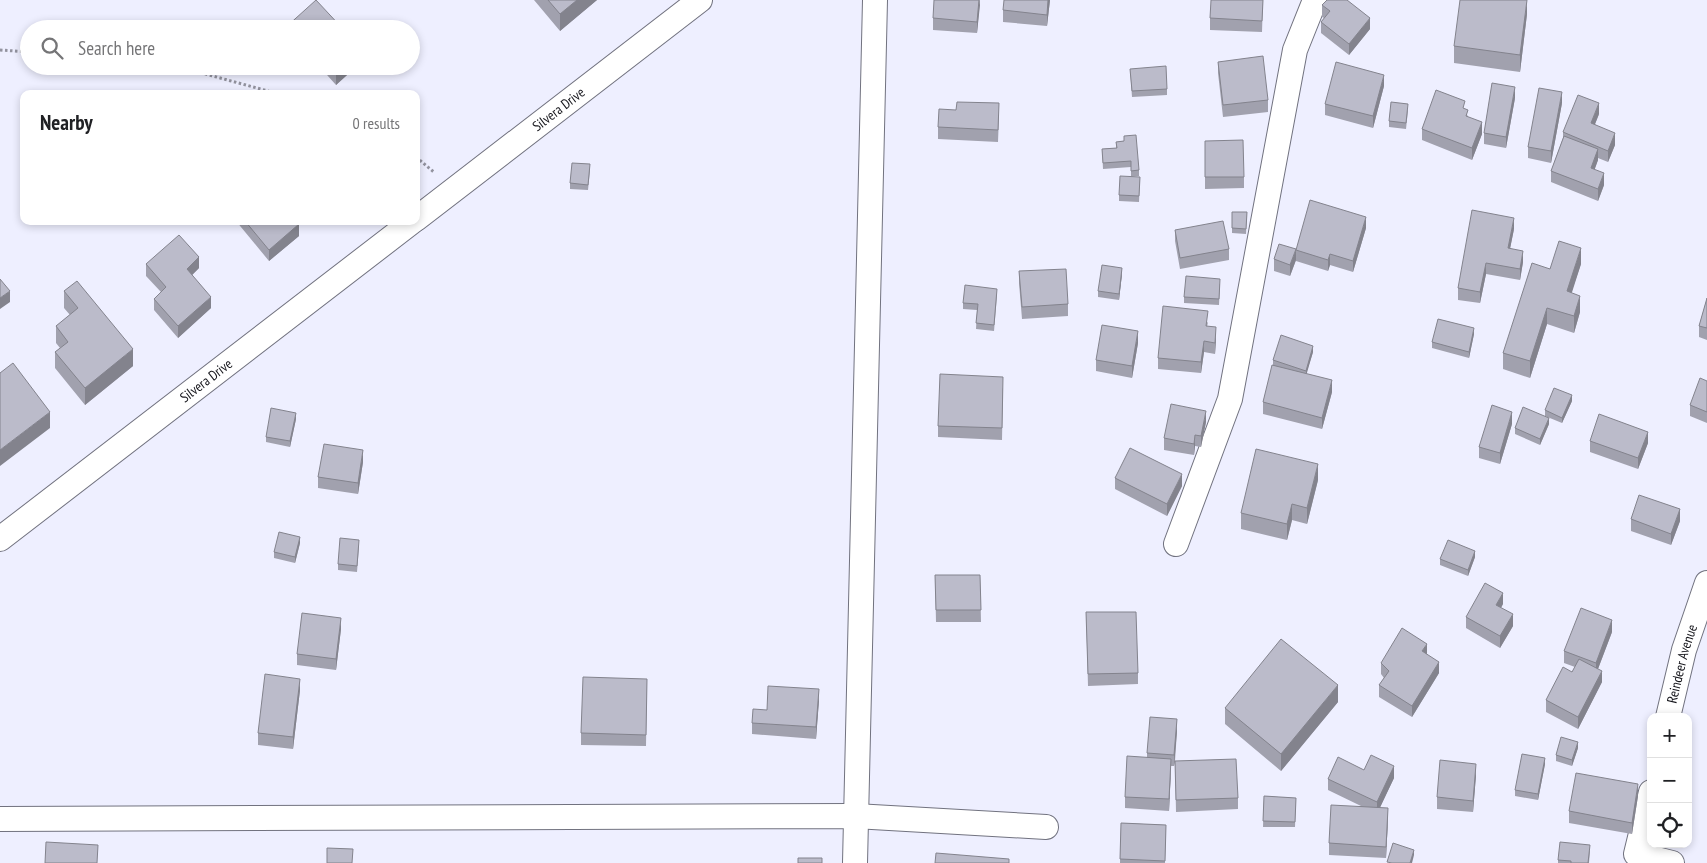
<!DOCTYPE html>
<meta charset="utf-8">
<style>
:root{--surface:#fff;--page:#f6f6f6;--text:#202124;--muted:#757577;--line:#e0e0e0}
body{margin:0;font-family:"PT Sans Narrow",sans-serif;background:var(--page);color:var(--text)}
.controls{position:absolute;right:15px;bottom:15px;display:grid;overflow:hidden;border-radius:10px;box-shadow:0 2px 8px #0003}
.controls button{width:45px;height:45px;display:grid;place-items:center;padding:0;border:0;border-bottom:1px solid var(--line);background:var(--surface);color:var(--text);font:25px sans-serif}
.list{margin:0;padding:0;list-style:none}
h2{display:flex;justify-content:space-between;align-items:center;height:65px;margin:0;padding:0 20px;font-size:21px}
h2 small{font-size:16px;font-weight:400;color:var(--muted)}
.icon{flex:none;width:28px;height:28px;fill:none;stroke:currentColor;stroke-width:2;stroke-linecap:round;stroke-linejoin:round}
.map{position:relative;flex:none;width:1707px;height:863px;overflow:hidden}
.search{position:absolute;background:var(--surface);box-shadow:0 2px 8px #0003;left:20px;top:20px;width:400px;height:55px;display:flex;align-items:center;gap:12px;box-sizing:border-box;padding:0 18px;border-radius:28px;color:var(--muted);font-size:19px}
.panel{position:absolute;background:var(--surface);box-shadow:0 2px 8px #0003;left:20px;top:90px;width:400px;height:135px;border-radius:10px}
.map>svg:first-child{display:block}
</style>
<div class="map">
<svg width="1707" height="863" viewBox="0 0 1707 863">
<rect width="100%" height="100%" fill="#eeefff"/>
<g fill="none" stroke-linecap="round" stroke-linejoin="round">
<defs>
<g id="street">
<path id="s1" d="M416,219L700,0"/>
<path id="s2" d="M0,539L413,221"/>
<path d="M1176,544L1230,399L1295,50L1315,0"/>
<path id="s3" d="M1668,717L1684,650L1707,583"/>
<path d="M1651,792L1636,854L1672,863"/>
<path d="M0,819L855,816L1046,827"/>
<path d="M855,863L875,0"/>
</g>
</defs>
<use href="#street" stroke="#71727f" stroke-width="26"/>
<path stroke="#93939f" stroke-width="3" stroke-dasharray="2.5 2.5" stroke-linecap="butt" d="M0,50L29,52
M176,66L279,94
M416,157L435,173"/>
<use href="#street" stroke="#fff" stroke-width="24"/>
</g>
<path fill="#a1a1ae" d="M534,0H597L560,31Z
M980,0L977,33L933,30V18Z
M1050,0L1047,26L1003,22V10Z
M1263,0L1262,32L1210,30V18Z
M1322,5L1370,29L1349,55L1321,33V22L1324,18L1322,17Z
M1527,14L1520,72L1454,63V46Z
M1218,62L1268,100V112L1223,117L1218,73Z
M319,66H357L336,85Z
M1130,69L1167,89V95L1132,97Z
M1384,86L1373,128L1325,115V104Z
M1515,98L1506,148L1484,144V133Z
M1562,103L1551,163L1528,158V147Z
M1465,109L1468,117L1482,134L1472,160L1422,140V129Z
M1408,110L1406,129L1389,127V121Z
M1599,114L1595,124L1615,145L1608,162L1598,158V160L1594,170L1604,185L1598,201L1551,182V171L1563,138V132Z
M999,115L998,142L938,139V127Z
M1124,136L1139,170V176H1131V167L1103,169L1102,149L1116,148V142L1124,141Z
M1205,141L1244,177V188L1205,189Z
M590,170L588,190L570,189V183Z
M1140,177L1139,202L1119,201V195Z
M1232,212H1247L1246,234L1232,233Z
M236,221H297L299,236L269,261Z
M1366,228L1353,272L1330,265L1328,271L1296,261V250Z
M1514,229L1510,248L1523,262L1520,280L1486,274L1480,303L1458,300V288Z
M1175,230L1229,249V260L1180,269L1175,241Z
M1274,259L1296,260L1290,276L1274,271Z
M146,264L199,268L192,275L211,308L178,338L154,310V299L161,292L146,276Z
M1581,264L1571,293L1580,312L1574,333L1547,324L1530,378L1503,369V353L1550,269Z
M1019,271L1068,304V316L1022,319L1019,283Z
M1122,274L1119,300L1098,297V291Z
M1220,284L1219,305L1184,303V297Z
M64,291L133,366L85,405L55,368V352L60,348L56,343V326L70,315L64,308Z
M997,295L994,331L976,329L977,310L963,309V303Z
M1707,298V340L1699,337V326Z
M1208,322L1207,327L1216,339L1215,354L1204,352L1201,373L1158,369V358Z
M1474,334L1469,358L1432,348V342Z
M1138,343L1132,378L1096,371V360Z
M1313,352L1306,374L1332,392L1322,429L1263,414V402L1273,365V360Z
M1707,381V423L1690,416V405Z
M1003,388L1002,440L938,437V426Z
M1572,401L1562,423L1545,416V410Z
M296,419L290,447L266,442V437Z
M1206,422L1201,447L1195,446L1194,455L1164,450V438Z
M1512,424L1500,464L1479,458V447Z
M1549,424L1540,445L1515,434V428Z
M1590,441L1648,443L1638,469L1590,452Z
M363,462L358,494L318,488V477Z
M1115,478L1182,486L1167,516L1115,489Z
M1318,480L1307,524L1292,520L1287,540L1241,529V513Z
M1631,519L1680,521L1671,545L1631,531Z
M300,543L295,563L274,558V552Z
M359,546L357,572L338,570V564Z
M1475,557L1468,576L1440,565V559Z
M935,575H980L981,622H936Z
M1503,604L1501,608L1513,626L1500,648L1466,628V617Z
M1086,612L1138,673V684L1088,686Z
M341,629L336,670L297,665V654Z
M1612,632L1598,669L1602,682L1578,729L1546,712V700L1572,672L1575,667L1564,663V651Z
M1427,654L1439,673L1412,717L1379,697V685L1384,678L1381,674V663Z
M647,679L646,746L581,745V733Z
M300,690L293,749L258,745V733Z
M819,700L816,739L752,734V723Z
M1338,702L1281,771L1225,724V708Z
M1177,731L1175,761L1238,798V809L1176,812L1175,762L1174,766H1171L1169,811L1125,808V797L1147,757V753Z
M1578,748L1572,766L1556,761V755Z
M1545,764L1538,800L1515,796V790Z
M1364,770L1394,778L1380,807L1388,819L1386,858L1329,855V843L1361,806L1328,790V779Z
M1476,775L1473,812L1437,809V797Z
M1264,796L1296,798L1295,827H1263Z
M1638,796L1632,834L1569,823V811Z
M1121,823L1166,825L1165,863H1120Z
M1590,851L1589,863H1558V860Z"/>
<path fill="#83838d" d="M577,0H597L560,31V14Z
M979,0L980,5L977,33V22Z
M1048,0H1050L1047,26V15Z
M1527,0V14L1520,72V55Z
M1370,18V29L1349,55V44Z
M344,66H357L336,85V74Z
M1384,75V86L1373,128V116Z
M1515,87V98L1506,148V137Z
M1562,92V103L1551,163V151Z
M1599,103V114L1591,134V123Z
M1482,122V134L1472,160V148Z
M1615,133V145L1608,162V151Z
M1598,149V160L1591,180V168Z
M1604,173V185L1598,201V189Z
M1366,217V228L1353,272V261Z
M1514,218V229L1508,259V248Z
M299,224V236L269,261V250Z
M1581,248V264L1567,308V291Z
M1296,249V260L1290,276V265Z
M1523,251V262L1520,280V269Z
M1330,254V265L1328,271V260Z
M199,257V268L187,280V269Z
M1486,263V274L1480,303V292Z
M1122,268V274L1119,300V294Z
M10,291V302L0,309V298Z
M1580,296V312L1574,333V316Z
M211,297V308L178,338V326Z
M1547,308V324L1530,378V361Z
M1216,327V339L1215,354V343Z
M1474,328V334L1469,358V352Z
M1138,331V343L1132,378V366Z
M1204,341V352L1201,373V362Z
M1313,346V352L1306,376V371Z
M133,349V366L85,405V388Z
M1332,380V392L1322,429V418Z
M1572,395V401L1562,423V418Z
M1206,411V422L1201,447V436Z
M50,412V428L0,466V450Z
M1512,412V424L1500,464V453Z
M296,413V419L290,447V441Z
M1549,418V424L1540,445V439Z
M1648,432V443L1638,469V458Z
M1195,435V446L1194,455V444Z
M363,450V462L358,494V483Z
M1318,464V480L1307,524V508Z
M1182,474V486L1167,516V504Z
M1292,504V520L1287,540V524Z
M1680,509V521L1671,545V534Z
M300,537V543L295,563V557Z
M1475,551V557L1468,576V570Z
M1503,593V604L1496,616V605Z
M1513,614V626L1500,648V636Z
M341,618V629L336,670V659Z
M1612,620V632L1596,674V663Z
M1427,644V655L1422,651Z
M1439,662V673L1412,717V706Z
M1602,671V682L1578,729V717Z
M300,679V690L293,749V737Z
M1338,685V702L1281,771V754Z
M819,689V700L816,739V727Z
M1177,719V731L1174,766V755Z
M1578,742V748L1572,766V760Z
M1545,758V764L1538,800V794Z
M1171,759V770L1169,811V799Z
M1476,764V775L1473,812V801Z
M1394,766V778L1377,814V802Z
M1638,784V796L1632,834V823Z
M1388,808V819L1386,858V847Z
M1414,850V855L1412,863H1410Z"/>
<path fill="#bbbbca" stroke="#83838d" d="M316,0L343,29L285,28Z
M548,0H577L560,14Z
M934,0H979L977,22L933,18Z
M1004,0H1048L1047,15L1003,10Z
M1211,0H1263L1262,21L1210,18Z
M1327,0H1347L1370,18L1349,44L1321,22L1330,11L1322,5Z
M1460,0H1527L1520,55L1454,46Z
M1263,56L1268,100L1223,105L1218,62Z
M1336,62L1384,75L1373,116L1325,104Z
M330,66H344L336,74Z
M1166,66L1167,89L1132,91L1130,69Z
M1492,83L1515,87L1506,137L1484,133Z
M1539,88L1562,92L1551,151L1528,147Z
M1436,90L1465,101L1463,108L1468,110L1466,116L1482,122L1472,148L1422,129Z
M1578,95L1599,103L1591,123L1615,133L1608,151L1563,132Z
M957,102L999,103L998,130L938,127L939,109L956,110Z
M1391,102L1408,104L1406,123L1389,121Z
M1136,135L1139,170L1131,171V161L1103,163L1102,149L1117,148L1116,142L1124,141V136Z
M1564,136L1598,149L1591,168L1604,173L1598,189L1551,171Z
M1243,140L1244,177H1205V141Z
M572,163L590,164L588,185L570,183Z
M1120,176L1140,177L1139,196L1119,195Z
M1310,200L1366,217L1353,261L1330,254L1328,260L1296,250Z
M1472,210L1514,218L1508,248L1523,251L1520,269L1486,263L1480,292L1458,288Z
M1232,212H1247L1246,229L1232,228Z
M245,221H297L299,224L269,250Z
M1223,221L1229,249L1180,258L1175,230Z
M179,235L199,257L187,269L211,297L178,326L154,299L166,287L146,264Z
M1559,241L1581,248L1567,291L1580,296L1574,316L1547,308L1530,361L1503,353L1532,263L1550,269Z
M1279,244L1296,249L1290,265L1274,259Z
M1102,265L1122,268L1119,294L1098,291Z
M1066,269L1068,304L1022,307L1019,271Z
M1186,276L1220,279L1219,299L1184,297Z
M0,279L10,291L0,298Z
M77,281L133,349L85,388L55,352L68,342L56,326L78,308L64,291Z
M965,285L997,289L994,325L976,323L978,304L963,303Z
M1707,298V328L1699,326Z
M1163,306L1208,311L1206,326L1216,327L1215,343L1204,341L1201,362L1158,358Z
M1438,319L1474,328L1469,352L1432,342Z
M1102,325L1138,331L1132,366L1096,360Z
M1281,335L1313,346L1306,371L1273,360Z
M13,363L50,412L0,450V373Z
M1272,365L1332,380L1322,418L1263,402Z
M940,374L1003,377L1002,428L938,426Z
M1700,378L1707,381V412L1690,405Z
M1554,388L1572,395L1562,418L1545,410Z
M1171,404L1206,411L1201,436L1195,435L1194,444L1164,438Z
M1492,405L1512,412L1500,453L1479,447Z
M1523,407L1549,418L1540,439L1515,428Z
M271,408L296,413L290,441L266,437Z
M1599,414L1648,432L1638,458L1590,441Z
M324,444L363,450L358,483L318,477Z
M1130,448L1182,474L1167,504L1115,478Z
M1256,449L1318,464L1307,508L1292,504L1287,524L1241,513Z
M1639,495L1680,509L1671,534L1631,519Z
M279,532L300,537L295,557L274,552Z
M340,538L359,540L357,566L338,564Z
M1448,540L1475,551L1468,570L1440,559Z
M935,575H980L981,610H936Z
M1485,583L1503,593L1496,605L1513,614L1500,636L1466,617Z
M1581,608L1612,620L1596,663L1564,651Z
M1086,612H1136L1138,673L1088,674Z
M302,613L341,618L336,659L297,654Z
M1402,628L1427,644L1422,651L1439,662L1412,706L1379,685L1389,671L1381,663Z
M1281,639L1338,685L1281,754L1225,708Z
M1579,659L1602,671L1578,717L1546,700L1563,667L1572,672Z
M265,674L300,679L293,737L258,733Z
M583,677L647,679L646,735L581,733Z
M768,686L819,689L816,727L752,723L753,709L767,710Z
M1150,717L1177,719L1174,755L1147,753Z
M1561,737L1578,742L1572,760L1556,755Z
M1522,754L1545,758L1538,794L1515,790Z
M1371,755L1394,766L1377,802L1328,779L1338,757L1364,770Z
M1127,756L1171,759L1169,799L1125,797Z
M1236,759L1238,798L1176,800L1175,761Z
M1440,760L1476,764L1473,801L1437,797Z
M1576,773L1638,784L1632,823L1569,811Z
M1264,796L1296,798L1295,822L1263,821Z
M1331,805L1388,808L1386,847L1329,843Z
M1121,823L1166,825L1165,861L1120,859Z
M46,842L98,845L97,863H45Z
M1560,842L1590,845L1588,863H1571V861L1558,860Z
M1393,843L1414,850L1410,863H1392L1387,862Z
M327,848L353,849L352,863H327Z
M936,853L1009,859V863H935Z
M798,858H822V863H798Z"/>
<g text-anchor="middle" stroke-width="5" stroke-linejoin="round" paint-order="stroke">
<g font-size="14" fill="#14141a" stroke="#fff">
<text dy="5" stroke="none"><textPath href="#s1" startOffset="180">Silvera Drive</textPath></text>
<text dy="5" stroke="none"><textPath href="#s2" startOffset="260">Silvera Drive</textPath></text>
<text dy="5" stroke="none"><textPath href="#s3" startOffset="55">Reindeer Avenue</textPath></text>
</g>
</g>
</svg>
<div class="controls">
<button>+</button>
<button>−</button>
<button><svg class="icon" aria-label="locate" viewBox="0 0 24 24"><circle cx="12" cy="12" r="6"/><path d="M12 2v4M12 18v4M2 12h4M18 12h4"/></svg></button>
</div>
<div class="search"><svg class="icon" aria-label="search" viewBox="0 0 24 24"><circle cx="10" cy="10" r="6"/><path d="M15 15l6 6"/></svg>Search here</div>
<section class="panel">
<h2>Nearby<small>0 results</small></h2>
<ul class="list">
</ul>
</section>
</div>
